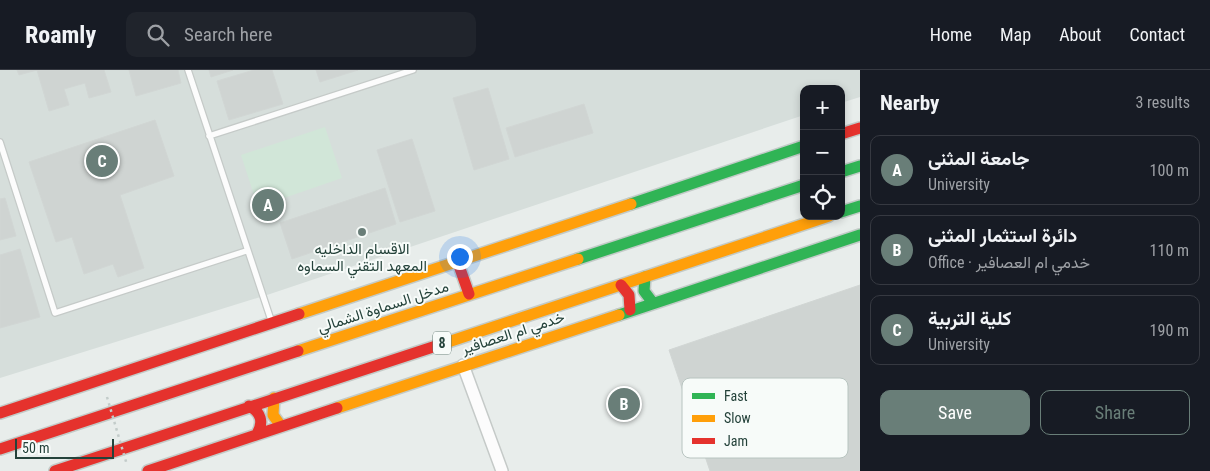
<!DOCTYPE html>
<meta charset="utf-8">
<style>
:root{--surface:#171b24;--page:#20242c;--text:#f1f3f6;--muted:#9ea1a6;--line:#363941;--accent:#697e78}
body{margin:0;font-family:"Roboto Condensed",Vazirmatn,sans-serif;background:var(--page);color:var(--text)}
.controls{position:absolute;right:15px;top:15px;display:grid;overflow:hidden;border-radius:10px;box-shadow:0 2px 8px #0003}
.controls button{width:45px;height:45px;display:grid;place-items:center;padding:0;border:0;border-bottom:1px solid var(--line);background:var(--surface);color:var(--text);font:25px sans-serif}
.scale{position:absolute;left:15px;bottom:12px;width:99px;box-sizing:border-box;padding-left:5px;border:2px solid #24423a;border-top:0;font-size:14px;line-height:18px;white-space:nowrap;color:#24423a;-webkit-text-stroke:4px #f7fbf9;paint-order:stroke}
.you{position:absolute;left:459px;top:186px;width:18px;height:18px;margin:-12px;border:4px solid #fff;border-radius:50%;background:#1a73e8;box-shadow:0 0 0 8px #1a73e833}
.badge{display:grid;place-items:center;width:32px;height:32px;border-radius:50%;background:var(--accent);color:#fff;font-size:16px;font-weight:700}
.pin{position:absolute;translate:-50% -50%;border:2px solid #fff;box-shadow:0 1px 5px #0006}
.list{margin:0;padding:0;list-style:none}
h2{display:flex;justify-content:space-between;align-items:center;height:65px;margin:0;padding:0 20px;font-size:21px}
h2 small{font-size:16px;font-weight:400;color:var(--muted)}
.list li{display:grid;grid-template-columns:32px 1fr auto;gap:15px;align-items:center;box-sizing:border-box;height:70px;margin:0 10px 10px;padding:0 10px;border:1px solid var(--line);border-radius:10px}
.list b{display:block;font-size:19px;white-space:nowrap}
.list p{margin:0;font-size:16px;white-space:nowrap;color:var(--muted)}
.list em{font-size:16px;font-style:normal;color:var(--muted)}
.actions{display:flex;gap:10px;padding:15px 20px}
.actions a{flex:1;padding:11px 0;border:1px solid var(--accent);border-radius:10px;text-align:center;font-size:18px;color:var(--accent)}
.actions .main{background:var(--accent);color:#fff}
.icon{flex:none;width:28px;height:28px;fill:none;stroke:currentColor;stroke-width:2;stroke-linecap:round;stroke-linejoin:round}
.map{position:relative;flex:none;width:860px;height:401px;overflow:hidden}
header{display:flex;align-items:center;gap:30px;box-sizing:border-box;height:70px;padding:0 25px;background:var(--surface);border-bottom:1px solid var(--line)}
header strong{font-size:24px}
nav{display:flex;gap:28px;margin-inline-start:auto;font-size:18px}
.search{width:350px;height:45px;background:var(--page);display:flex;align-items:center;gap:12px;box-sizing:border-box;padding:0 18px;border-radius:10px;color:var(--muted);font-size:19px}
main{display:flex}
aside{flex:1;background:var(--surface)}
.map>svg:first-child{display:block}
</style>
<header>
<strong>Roamly</strong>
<div class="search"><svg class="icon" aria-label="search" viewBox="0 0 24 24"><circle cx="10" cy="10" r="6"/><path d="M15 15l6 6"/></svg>Search here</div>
<nav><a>Home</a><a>Map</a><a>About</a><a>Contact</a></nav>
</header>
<main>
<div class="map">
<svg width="860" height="401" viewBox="0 0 860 401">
<rect width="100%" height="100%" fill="#e8edeb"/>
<path fill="#d6dedb" d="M0,0H860V27L841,33V19H804V45L270,224L0,308Z"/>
<path fill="#d1e6d8" d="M325,57L342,108L258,137L241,85Z"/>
<path fill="#cfd4d2" stroke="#d1d6d4" d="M17,0H104L111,22L89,28L85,13L64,19L69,35L49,41L37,0L19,5Z
M129,0H178L181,13L136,26Z
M209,0H233L211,7Z
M254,0H272L283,34L229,50L217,11Z
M316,0H358L320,12Z
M488,18L509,89L474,100L453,28Z
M584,34L593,63L515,87L506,58Z
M155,50L174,106L120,125L144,198L118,207L113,194L84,204L72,167L56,172L29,92Z
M412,69L435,141L400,152L377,80Z
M385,118L396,154L292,189L280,153Z
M5,128L16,166L0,170V129Z
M20,179L40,247L0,258V185Z
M860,215V401H710L669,280Z"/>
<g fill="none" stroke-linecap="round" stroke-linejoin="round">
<defs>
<path id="lane" d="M188,0L271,250
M209,66L413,0
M0,72L55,243L246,181"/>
<path id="street" d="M463,295L502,401"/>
<path id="fast" d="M841,102L860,96
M631,134L804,76
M841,142L860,136
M578,189L804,115
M645,207L644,221L653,233
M619,245L860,165"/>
<path id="slow" d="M299,244L631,134
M436,276L829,146
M298,281L578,189
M274,328L273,345L281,356
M337,338L619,245"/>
<path id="jam" d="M841,64L860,58
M457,190L469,224
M621,215L629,225L630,240
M249,336C261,342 264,352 257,364
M0,343L299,244
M0,379L298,281
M55,401L436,276
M148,401L337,338"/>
</defs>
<use href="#lane" stroke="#c5cac8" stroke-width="8"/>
<use href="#street" stroke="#c5cac8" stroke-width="14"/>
<use href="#fast" stroke="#c3cbc8" stroke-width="14"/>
<use href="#slow" stroke="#c3cbc8" stroke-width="14"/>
<use href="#jam" stroke="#c3cbc8" stroke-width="14"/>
<use href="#lane" stroke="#fcfcfc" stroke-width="5.5"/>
<use href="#street" stroke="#fcfcfc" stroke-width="11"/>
<use href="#fast" stroke="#30b455" stroke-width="11"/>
<use href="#slow" stroke="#ff9f0a" stroke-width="11"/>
<use href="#jam" stroke="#e5322d" stroke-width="11"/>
<path stroke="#c3ccca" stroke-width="2.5" stroke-dasharray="2.5 4" stroke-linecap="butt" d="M107,327L127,395"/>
</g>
<circle fill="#697e78" stroke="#f7fbf9" stroke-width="2" cx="362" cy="162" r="5"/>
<g text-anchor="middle" stroke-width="4" stroke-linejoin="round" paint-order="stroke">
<rect fill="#f7fbf9" stroke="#637a73" stroke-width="1" x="433" y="261.5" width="18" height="23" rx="4"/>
<g font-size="14" font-weight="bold" fill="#24423a">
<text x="442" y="278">8</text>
</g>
<g font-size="15" fill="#24423a" stroke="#f7fbf9">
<text x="362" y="184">الاقسام الداخليه<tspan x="362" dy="17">المعهد التقني السماوه</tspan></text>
</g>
<g font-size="15" fill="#24423a" stroke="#f7fbf9">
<text transform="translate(383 237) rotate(-18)" y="5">مدخل السماوة الشمالي</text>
<text transform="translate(513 263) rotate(-18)" y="5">خدمي ام العصافير</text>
</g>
</g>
<rect x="682" y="308" width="166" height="80" rx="8" fill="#f7fbf9" stroke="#b8c4c0" stroke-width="1"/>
<rect x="692" y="323" width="23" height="6" fill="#30b455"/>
<rect x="692" y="345" width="23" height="7" fill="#ff9f0a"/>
<rect x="692" y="368" width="23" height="6" fill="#e5322d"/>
<g font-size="14" fill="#24423a">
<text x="724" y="331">Fast</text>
<text x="724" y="353">Slow</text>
<text x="724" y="376">Jam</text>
</g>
</svg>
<div class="controls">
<button>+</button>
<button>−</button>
<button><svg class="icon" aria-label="locate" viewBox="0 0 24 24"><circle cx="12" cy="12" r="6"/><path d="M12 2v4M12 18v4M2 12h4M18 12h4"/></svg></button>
</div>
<div class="scale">50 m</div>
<div class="you"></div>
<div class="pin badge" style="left:268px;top:135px">A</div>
<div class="pin badge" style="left:624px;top:334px">B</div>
<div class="pin badge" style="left:102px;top:91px">C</div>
</div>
<aside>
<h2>Nearby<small>3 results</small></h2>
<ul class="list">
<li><span class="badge">A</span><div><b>جامعة المثنى</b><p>University</p></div><em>100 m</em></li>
<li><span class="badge">B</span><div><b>دائرة استثمار المثنى</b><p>Office · خدمي ام العصافير</p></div><em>110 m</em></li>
<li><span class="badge">C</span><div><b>كلية التربية</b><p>University</p></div><em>190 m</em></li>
</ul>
<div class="actions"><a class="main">Save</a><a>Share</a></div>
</aside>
</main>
